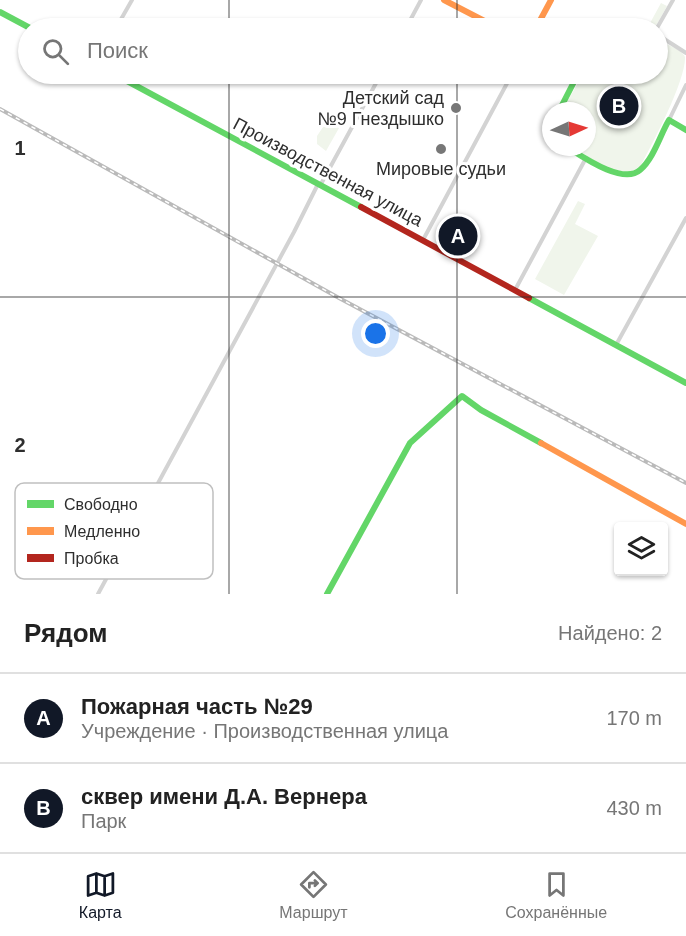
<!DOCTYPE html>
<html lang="ru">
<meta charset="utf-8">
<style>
:root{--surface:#fff;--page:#f2f2f2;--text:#222;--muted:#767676;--line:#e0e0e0;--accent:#111827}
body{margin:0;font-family:Arial,sans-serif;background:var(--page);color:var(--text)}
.controls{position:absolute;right:18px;bottom:18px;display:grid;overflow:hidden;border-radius:6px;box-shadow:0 2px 4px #0004}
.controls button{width:54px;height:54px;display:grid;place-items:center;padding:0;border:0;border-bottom:2px solid var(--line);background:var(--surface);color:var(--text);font:30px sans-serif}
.compass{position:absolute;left:542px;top:102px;width:54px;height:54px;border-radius:50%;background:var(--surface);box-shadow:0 2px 4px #0004;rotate:86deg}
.you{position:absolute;left:376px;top:334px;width:21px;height:21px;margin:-15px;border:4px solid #fff;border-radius:50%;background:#1a73e8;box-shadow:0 0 0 9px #1a73e833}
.badge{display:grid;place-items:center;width:39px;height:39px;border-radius:50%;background:var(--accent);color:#fff;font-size:20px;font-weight:700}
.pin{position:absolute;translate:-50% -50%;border:3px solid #fff;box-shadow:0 2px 6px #0006}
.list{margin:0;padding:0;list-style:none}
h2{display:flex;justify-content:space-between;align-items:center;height:78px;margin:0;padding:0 24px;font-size:26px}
h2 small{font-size:20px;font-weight:400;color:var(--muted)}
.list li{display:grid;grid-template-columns:39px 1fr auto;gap:18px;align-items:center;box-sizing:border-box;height:90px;padding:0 24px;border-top:2px solid var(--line)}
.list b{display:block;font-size:22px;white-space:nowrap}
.list p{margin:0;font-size:20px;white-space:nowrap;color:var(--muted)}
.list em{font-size:20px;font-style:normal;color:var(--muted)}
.icon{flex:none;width:33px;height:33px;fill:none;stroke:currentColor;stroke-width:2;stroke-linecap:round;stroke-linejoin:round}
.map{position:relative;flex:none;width:686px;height:594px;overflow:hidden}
.search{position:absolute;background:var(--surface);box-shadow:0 2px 4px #0004;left:18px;right:18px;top:18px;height:66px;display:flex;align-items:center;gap:15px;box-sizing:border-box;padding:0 21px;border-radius:33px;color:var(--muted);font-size:22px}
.sheet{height:258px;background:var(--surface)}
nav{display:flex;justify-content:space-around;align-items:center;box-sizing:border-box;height:84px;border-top:2px solid var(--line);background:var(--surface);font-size:16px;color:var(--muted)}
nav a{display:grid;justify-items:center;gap:3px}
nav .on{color:var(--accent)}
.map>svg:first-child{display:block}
</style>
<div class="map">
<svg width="686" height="594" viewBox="0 0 686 594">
<rect width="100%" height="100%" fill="#fff"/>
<path fill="#f0f5eb" d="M661,3L667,6L657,24L654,26L649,25Z
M658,40C665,44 682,49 685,57C686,80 653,143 641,165C622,184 592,158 573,147H587V111H562L583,74H658Z
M333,125L339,128L326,151L317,144V136L323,127Z
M578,201L585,204L575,224L598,236L564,295L535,279Z"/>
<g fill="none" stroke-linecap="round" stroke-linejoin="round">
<path stroke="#d3d3d3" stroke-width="4" d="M116,28L132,0
M406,28L421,0
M605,28C617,14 631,21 645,28
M657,28L673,0
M658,35L686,53
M669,120L686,85
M321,184L381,74
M423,240L512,74
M515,290L586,158
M616,345L686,218
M98,594L294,232L318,184"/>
<path stroke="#63d668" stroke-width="6" d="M0,12L30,28
M114,74L361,207
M559,111L578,74
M567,147C583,157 623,185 640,170C654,158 660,135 669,120L686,130
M529,298L686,383
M327,594L410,443L462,396L481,410L541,443"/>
<path stroke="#ff974d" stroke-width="6" d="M444,0L498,28
M536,28L551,0
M541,443L686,524"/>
<path stroke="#b3261e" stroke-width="6" d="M361,207L529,298"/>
<defs>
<path id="rail" d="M0,109L339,298L686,483"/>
</defs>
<use href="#rail" stroke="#bababa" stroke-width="4"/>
<use href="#rail" stroke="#fff" stroke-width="1.5" stroke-dasharray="4.5" stroke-linecap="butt"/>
</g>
<path fill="none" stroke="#2e2e2e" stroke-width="1.5" stroke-opacity="0.55" d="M229,0V28M457,0V28M229,74V594M457,74V594M0,297H686"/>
<g fill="#777" stroke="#fff" stroke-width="2">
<circle cx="456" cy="108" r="6"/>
<circle cx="441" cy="149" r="6"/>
</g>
<g text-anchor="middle" stroke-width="6" stroke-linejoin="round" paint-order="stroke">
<g font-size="18" fill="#2e2e2e" stroke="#fff" text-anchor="end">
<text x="444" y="104">Детский сад<tspan x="444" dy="21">№9 Гнездышко</tspan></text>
<text x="441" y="175" text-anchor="middle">Мировые судьи</text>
</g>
<g font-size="18" fill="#2e2e2e" stroke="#fff">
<text transform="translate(328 172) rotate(28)" y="6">Производственная улица</text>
</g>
</g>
<rect x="15" y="483" width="198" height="96" rx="9" fill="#fff" stroke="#c0c0c0" stroke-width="1.5"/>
<rect x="27" y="500" width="27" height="8" fill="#63d668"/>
<rect x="27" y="527" width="27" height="8" fill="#ff974d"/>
<rect x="27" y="554" width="27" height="8" fill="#b3261e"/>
<g font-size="16" fill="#2e2e2e">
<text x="64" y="510">Свободно</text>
<text x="64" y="537">Медленно</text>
<text x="64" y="564">Пробка</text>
</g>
<g font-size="20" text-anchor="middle" font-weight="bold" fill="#2e2e2e" stroke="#fff" stroke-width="6" stroke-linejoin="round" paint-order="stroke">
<text x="20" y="155">1</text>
<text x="20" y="452">2</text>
</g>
</svg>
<div class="controls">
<button><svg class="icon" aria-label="layers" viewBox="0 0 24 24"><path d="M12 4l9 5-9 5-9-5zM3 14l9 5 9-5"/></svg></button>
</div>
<svg class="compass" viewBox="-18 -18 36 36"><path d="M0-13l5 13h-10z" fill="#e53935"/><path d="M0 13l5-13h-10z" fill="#767676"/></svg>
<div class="you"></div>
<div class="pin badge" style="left:458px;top:236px">A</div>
<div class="pin badge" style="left:619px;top:106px">B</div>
<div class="search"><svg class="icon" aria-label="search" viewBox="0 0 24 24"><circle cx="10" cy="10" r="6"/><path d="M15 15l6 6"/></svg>Поиск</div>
</div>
<section class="sheet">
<h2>Рядом<small>Найдено: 2</small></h2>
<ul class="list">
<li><span class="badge">A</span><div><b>Пожарная часть №29</b><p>Учреждение · Производственная улица</p></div><em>170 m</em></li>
<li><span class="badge">B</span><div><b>сквер имени Д.А. Вернера</b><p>Парк</p></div><em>430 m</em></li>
</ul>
</section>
<nav>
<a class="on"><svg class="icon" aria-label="map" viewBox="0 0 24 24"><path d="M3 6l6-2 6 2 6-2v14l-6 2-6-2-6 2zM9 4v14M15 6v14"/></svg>Карта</a>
<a><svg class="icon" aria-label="directions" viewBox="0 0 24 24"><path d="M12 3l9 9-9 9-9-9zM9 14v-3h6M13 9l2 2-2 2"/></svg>Маршрут</a>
<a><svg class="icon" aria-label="saved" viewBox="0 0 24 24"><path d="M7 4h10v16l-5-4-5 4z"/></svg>Сохранённые</a>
</nav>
